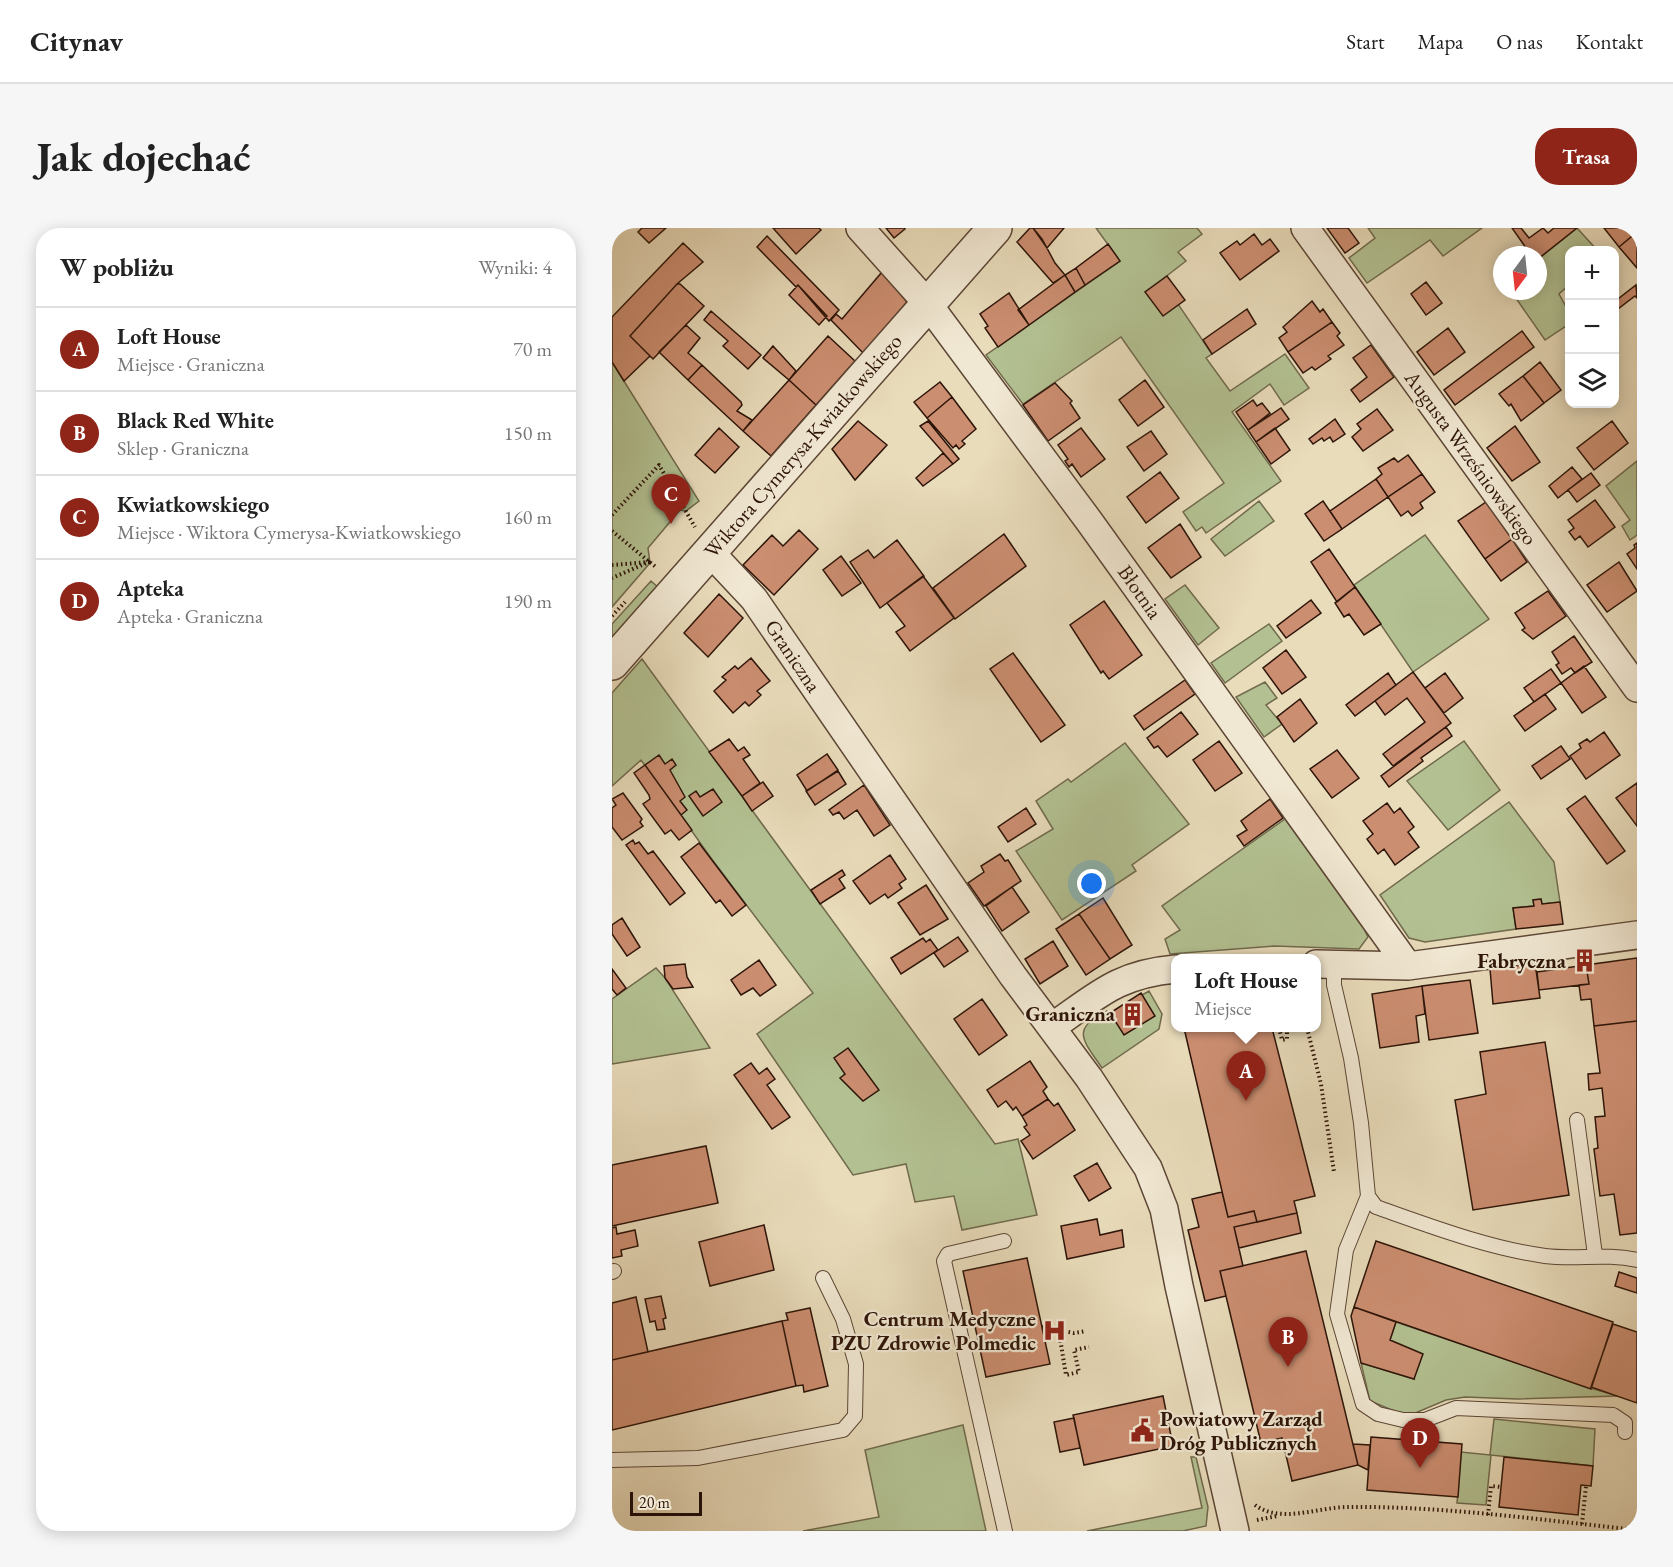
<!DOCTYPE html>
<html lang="pl">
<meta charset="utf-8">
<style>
:root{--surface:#fff;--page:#f6f6f6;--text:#222;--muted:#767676;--line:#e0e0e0;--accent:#8f2418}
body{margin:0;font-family:"EB Garamond",serif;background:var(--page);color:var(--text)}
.controls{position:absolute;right:18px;top:18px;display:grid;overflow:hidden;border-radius:12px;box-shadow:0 3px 15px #0003}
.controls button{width:54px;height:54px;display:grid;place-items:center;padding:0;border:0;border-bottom:2px solid var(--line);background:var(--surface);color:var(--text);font:30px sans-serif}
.compass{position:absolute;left:881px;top:18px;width:54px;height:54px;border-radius:50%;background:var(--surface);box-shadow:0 3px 15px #0003;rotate:195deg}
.scale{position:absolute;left:18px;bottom:15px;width:72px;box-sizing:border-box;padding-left:6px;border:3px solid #2d1408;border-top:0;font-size:16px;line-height:21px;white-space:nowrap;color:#2d1408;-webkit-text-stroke:4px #f1e8d3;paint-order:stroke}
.you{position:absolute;left:480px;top:656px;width:21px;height:21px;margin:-15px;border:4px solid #fff;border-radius:50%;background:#1a73e8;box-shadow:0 0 0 9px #1a73e833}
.badge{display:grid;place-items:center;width:39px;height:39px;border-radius:50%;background:var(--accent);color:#fff;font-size:20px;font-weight:700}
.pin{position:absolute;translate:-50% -50px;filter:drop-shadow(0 2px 3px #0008)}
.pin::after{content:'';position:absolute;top:32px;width:21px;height:18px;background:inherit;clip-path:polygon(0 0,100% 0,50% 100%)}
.popup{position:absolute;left:559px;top:726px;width:150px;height:78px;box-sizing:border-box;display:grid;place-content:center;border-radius:12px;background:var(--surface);filter:drop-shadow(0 2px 4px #0005);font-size:20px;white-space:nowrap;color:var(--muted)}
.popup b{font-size:22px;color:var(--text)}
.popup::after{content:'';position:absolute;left:50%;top:100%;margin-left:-12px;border:12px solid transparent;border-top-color:var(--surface)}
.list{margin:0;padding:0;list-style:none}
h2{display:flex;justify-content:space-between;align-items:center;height:78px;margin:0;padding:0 24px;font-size:26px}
h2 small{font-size:20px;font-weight:400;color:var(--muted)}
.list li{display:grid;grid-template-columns:39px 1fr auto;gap:18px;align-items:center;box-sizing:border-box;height:84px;padding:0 24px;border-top:2px solid var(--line)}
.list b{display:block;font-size:22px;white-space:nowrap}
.list p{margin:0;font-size:20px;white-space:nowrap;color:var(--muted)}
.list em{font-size:20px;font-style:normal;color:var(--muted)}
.icon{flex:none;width:33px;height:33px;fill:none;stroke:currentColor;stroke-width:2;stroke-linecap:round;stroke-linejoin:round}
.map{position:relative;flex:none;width:1025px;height:1303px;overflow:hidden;border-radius:24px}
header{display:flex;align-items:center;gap:36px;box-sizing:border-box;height:84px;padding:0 30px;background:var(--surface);border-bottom:2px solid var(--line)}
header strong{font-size:28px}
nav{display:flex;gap:33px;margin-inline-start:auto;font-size:21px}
.intro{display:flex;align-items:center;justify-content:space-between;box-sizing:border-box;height:144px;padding:0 36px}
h1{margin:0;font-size:42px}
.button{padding:15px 27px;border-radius:24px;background:var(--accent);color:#fff;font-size:21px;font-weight:700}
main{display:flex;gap:36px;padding:0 36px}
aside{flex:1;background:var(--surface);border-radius:24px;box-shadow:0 3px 15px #0003}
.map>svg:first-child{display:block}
</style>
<header>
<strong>Citynav</strong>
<nav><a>Start</a><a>Mapa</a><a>O nas</a><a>Kontakt</a></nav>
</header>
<div class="intro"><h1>Jak dojechać</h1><a class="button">Trasa</a></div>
<main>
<aside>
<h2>W pobliżu<small>Wyniki: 4</small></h2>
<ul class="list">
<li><span class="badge">A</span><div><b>Loft House</b><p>Miejsce · Graniczna</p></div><em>70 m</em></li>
<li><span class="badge">B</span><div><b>Black Red White</b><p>Sklep · Graniczna</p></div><em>150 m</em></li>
<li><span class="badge">C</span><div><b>Kwiatkowskiego</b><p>Miejsce · Wiktora Cymerysa-Kwiatkowskiego</p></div><em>160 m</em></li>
<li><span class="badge">D</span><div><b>Apteka</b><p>Apteka · Graniczna</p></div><em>190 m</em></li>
</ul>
</aside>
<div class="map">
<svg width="1025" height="1303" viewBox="0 0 1025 1303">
<rect width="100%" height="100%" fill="#e9dcbb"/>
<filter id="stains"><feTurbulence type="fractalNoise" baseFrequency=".00333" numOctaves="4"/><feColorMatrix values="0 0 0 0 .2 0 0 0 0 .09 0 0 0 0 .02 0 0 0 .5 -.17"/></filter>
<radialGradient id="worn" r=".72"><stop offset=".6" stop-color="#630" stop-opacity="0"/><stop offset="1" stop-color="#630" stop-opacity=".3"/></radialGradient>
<path fill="#b3c192" stroke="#706a4d" stroke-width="1.5" d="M484,0H585L590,6L566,24L574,33L534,64L566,76L600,126L594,130L618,163L673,126L697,160L672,177L658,156L620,184L669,253L594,305L590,299L584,303L571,284L612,255L509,109L411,176L374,127L508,33Z
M756,0H870L831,28L818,12L755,55L737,30L763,10Z
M965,0L985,22H957V57L947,66L957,84V96L933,112L899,63H926V31Z
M0,134L87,273L74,283L68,282L36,320L38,335L0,379Z
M1025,233V307L1018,312L1010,298L1018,292L994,258Z
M647,273L662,293L613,328L599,311Z
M813,307L877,391L801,444L742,357Z
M39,353L47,360L0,413V396Z
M573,357L607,400L586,417L553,371Z
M657,396L670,413L613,455L599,435Z
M30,431L383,916L406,911L425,987L350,1002L342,968L303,974L294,936L241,947L145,806L201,765L99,630L29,532L0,558V465Z
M653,454L665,470L654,477L670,496L652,509L624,469Z
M852,513L888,562L836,602L795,553Z
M513,515L577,596L520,637L524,643L450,692L404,623L441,601L424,573L456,551L459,554Z
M897,574L942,634L948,674L930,676L929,671L921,672L922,678L901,680L904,701L813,714L797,710L768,667Z
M673,591L752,701L756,709L747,721L662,718L558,726L553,711L568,702L550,678Z
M44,740L53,750L98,820L0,836V771Z
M537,763L550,786L547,801L490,840C472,813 457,801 495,783L498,785Z
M784,1094L978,1160L1006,1168L905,1171L853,1169L834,1172L801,1186L785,1184L758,1173L749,1135L802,1151L778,1112Z
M882,1191L983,1201L981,1238L879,1227L874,1277L845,1275L849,1224L878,1227Z
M351,1197L374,1303H191L267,1289L253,1222Z
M579,1229H584L596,1279L594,1298L571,1303H475L590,1280Z"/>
<path fill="#cc8e71" stroke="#2d1408" stroke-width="1.5" d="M30,0H54L37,15L26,4Z
M161,0H207L209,2L184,26Z
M274,0H293V1L282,10Z
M418,0H421L430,11L443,35L453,47L441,55L405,14Z
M421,0H452L435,20Z
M715,0H736L747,15L733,25Z
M900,0H909L917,10L931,0L936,5L942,0H965L926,31V27H919Z
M992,0H1025V4L1007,19Z
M1025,4V40L1007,19Z
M642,6L650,17L658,11L667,23L628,52L608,25L625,13L628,17Z
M155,8L227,82L217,93L186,57L184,59L145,19Z
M71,15L91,34L65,56L18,108L38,128L12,153L0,134V89Z
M496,16L508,33L473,57L464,40Z
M464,40L473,57L463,64L453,47Z
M270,44L295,74L251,125L219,92L224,86L230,91Z
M453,47L463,64L417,97L406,82Z
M555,48L573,72L551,88L533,64Z
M814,54L830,75L814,87L799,66Z
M65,56H68L92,78L41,131L18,108Z
M186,57L215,88L207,97L177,67Z
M1024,57L1025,70L1023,68L1002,84V74Z
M397,65L417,97L386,119L373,100L376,98L368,86Z
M700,73L708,84L711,81L720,94L676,124L667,110L675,104L671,99Z
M635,81L644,96L600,126L591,112Z
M99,83L149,127L136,141L111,118L116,113L92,92Z
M720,94L728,105L725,108L732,117L716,128L719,131L703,142L700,139L691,145L676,124Z
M74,97L88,110L76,125L90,137L76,152L47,124Z
M836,100L853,124L822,147L805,124Z
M910,103L922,119L843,177L832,162Z
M216,108L243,133L204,177L177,152Z
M759,117L782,149L748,174L739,162L755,149L741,130Z
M161,118L184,143L177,152L151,130Z
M928,134L949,162L932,175L911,148Z
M90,137L129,174L130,177L125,183L140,192L131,203L76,152Z
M911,148L932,175L909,193L899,176L897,178L887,166Z
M177,152L204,177L159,228L131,203Z
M533,152L552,179L526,198L507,172Z
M328,154L340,169L315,190L302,174Z
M443,155L460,173L458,175L468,190L436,213L411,177Z
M340,169L364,201L350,213L353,216L347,221L344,217L341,220L315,190Z
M641,172L645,178L650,175L658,185L636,202L624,184Z
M669,180L677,191L644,214L636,202Z
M765,181L781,202L751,223L740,209L749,201L745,196Z
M723,191L733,206L721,214L718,209L712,213L710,210L701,216L697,211Z
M246,193L275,217L243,252L220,221Z
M316,193L347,231L341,236L308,198Z
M1000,193L1016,215L982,242L965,220Z
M903,198L928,234L900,253L875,220Z
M107,200L127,219L103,245L83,227Z
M469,200L493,231L469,249L460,236L457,239L453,233L456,231L446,217Z
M663,200L678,222L659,236L644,214Z
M539,203L555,226L532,243L515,219Z
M331,225L341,236L311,258L304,250Z
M796,227L810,246L776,269L764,251L770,246L766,240L782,230L786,234Z
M960,239L970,251L946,270L937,258Z
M548,244L567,270L534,295L515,269Z
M979,245L988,257L965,274L956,262Z
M810,246L823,264L808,275L811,280L800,288L796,283L789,288L776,269Z
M764,251L776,269L730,301L718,283Z
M983,272L1003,299L976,319L968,308L963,312L957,304L962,300L956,292Z
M711,273L730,301L712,313L693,286Z
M874,274L900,311L873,331L846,293Z
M568,296L589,329L559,350L536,320Z
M187,302L206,321L162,367L131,337L160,307L171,318Z
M392,306L414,338L343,391L321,360Z
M900,311L915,334L889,353L873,331Z
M285,312L312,348L268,380L238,334L256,322L262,330Z
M1025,315V341L1015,326L1023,320L1022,317Z
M717,321L743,359L725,374L699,334Z
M229,328L249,355L230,368L211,342Z
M1007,334L1025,363L995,384L975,357Z
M311,348L342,390L298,423L284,404L293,398L275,375Z
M743,359L769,396L752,407L737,386L732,389L723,375Z
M936,363L954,388L921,411L910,402L913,400L903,385Z
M107,366L131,390L96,429L72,405Z
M699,372L709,385L674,410L665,398Z
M492,373L530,427L497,451L491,443L489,445L458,397Z
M962,408L980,434L963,445L959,440L950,446L944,437L947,435L940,424Z
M674,422L694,449L670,466L651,440Z
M401,425L453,497L429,514L378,441Z
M139,430L158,453L145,463L149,467L137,478L133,474L121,485L102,463L114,452L110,449L123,438L126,441Z
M972,438L994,469L970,485L949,455Z
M939,441L949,455L922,474L912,460Z
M801,444L839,495L781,538L771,526L813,494L795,470L773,487L763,473Z
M776,445L784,457L743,488L734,477Z
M833,445L851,470L832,485L813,460Z
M573,452L583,466L532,502L522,488Z
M933,466L944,481L913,503L902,488Z
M688,471L705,495L682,514L665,489Z
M569,484L586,506L555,529L546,518L542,520L535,510Z
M834,499L840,508L809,530L811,533L777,559L769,548Z
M992,504L1008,527L974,551L958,528L969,520L967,516L975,511L978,514Z
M117,511L126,523L132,519L138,527L131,531L148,555L130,568L97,524Z
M607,513L630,545L603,563L581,532Z
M949,518L958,531L929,551L920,538Z
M725,522L747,550L720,570L698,541Z
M215,526L226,542L195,563L185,547Z
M47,527L53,536L60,531L64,537L58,542L73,569L68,573L75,582L69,587L33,537Z
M33,537L80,602L67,612L59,602L53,606L31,576L38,571L37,567L22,545Z
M226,543L234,556L203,577L194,563Z
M151,554L161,568L140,583L130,568Z
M1025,555V598L1004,570Z
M252,557L278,597L262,608L245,582L232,591L227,584L221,587L217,582Z
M101,561L110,574L91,588L77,568L84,563L88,569Z
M11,565L30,591L28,594L31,598L10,612L0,599V580L4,577L0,571Z
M973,568L1013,623L995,636L955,581Z
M658,571L671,590L632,618L625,608L635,602L629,593Z
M775,575L782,585L788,580L802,599L796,604L807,619L783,637L772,621L766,626L755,611L761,606L751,593Z
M414,580L424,596L396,614L386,599Z
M21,612L23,616L27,614L36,626L41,623L73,665L58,677L14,617Z
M87,615L134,677L120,688L108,672L104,675L69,629Z
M388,626L393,633L396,632L409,653L372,678L356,655L372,644L369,638Z
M278,627L294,651L287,656L290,660L276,670L273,666L258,676L241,653Z
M230,642L233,647L227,651L233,660L208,676L199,662Z
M314,657L336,691L308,707L286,675Z
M400,659L417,684L390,703L374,678Z
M491,670L520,717L498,731L467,686Z
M929,671L930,676L948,674L951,696L904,701L901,680L922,678L921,672Z
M467,686L498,731L474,747L444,701Z
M10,690L28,719L15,728L0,706V697Z
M346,709L356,723L332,739L322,725Z
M311,710L314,714L318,711L326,722L289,746L279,730Z
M441,713L456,738L428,756L413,731Z
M1025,730V793L982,798L979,771L969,772L967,757L977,756L974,737Z
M147,732L164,757L148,768L141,760L129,767L119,752Z
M923,735L928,770L881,776L878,741Z
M73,736L75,749L81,759L61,761L53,750L52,738Z
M974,737L977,756L927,762L925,744Z
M0,741L14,760L5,767L0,761Z
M858,752L866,805L817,812L810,758Z
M810,758L813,786L804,788L807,814L768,820L760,766Z
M529,765L543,788L512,807L498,785Z
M370,771L395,807L367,827L342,791Z
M1025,793V1005L1008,1007L1002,966L988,968L982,921L986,920L983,889L993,888L990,860L977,862L976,846L988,845L982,798Z
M572,800H660L703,968L682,973L685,985L645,994L642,983L616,989Z
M933,814L957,967L861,982L843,872L874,866L868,824Z
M236,820L267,862L251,873L228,850L233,846L222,830Z
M418,833L435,859L431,863L436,871L410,888L404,879L401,882L394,873L386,879L375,862Z
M139,835L147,846L155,840L163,851L155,857L178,889L160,901L122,847Z
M436,871L442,878L446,875L463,902L421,931L409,913L418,907L412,899L415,897L410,888Z
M94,918L106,975L0,998V937Z
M485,935L499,960L477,973L462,948Z
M610,964L616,989L642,983L645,994L622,999L631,1038L608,1043L614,1068L593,1073L576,1002L587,999L580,971Z
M685,985L689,1005L627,1020L622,999Z
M485,991L488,1007L510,1002L512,1019L455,1031L449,998Z
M152,997L162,1042L98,1058L87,1014Z
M4,999L5,1006L23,1002L26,1018L9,1022L10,1028L0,1030V1000Z
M764,1013L1001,1094L979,1161L742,1079Z
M694,1023L746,1237L680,1253L670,1210L649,1215L608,1043Z
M415,1030L438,1136L374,1149L351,1043Z
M1007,1044L1025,1050V1065L1003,1058Z
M49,1068L54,1090L51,1091L53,1101L45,1102L43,1093L38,1094L33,1071Z
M24,1069L36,1124L0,1132V1075Z
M742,1079L784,1094L778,1112L811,1126L802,1151L749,1135L739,1088Z
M198,1080L216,1158L192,1164L191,1157L184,1158L170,1093L176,1092L174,1085Z
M170,1093L184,1158L0,1202V1132Z
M1001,1096L1025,1104V1175L979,1159Z
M551,1168L561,1218L472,1237L461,1187Z
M462,1190L468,1220L448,1224L442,1194Z
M759,1209L850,1216L846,1269L755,1262Z
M741,1216L758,1217L756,1242L746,1237Z
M892,1229L981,1238L979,1258L969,1257L966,1287L887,1279Z"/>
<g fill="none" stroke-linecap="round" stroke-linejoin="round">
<defs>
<path id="service" d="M722,737V757L739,830L749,895L756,968L764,979C818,998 876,1020 933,1028C964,1032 993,1025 1025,1032
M965,892L983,1027
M756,968L734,1022L725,1086L751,1176L766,1186L791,1192H813L844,1180L1001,1187L1013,1195V1204
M392,1013L336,1026L332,1033L393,1303
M0,1044L2,1043
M0,1232L86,1230L231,1202L243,1188L244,1136L231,1091L211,1050"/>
<path id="minor" d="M248,0L316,76L477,293L796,738
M693,0L1025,460
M98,324L142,371L401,748L477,850L536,940L552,981L567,1058L623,1303
M704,736L796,738L1025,707
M440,799C486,767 506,746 564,741"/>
<path id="tertiary" d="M0,435L383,0"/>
</defs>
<use href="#service" stroke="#5c4635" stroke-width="16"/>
<use href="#minor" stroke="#5c4635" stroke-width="30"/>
<use href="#tertiary" stroke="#5c4635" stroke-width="36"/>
<path stroke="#2d1408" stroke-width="4" stroke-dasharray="1.5 3" stroke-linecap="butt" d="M0,287L47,237L83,299
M0,303L45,340
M0,337L37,334L0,350
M0,388L13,374
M667,800L670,812L675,811V800
M695,800L709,856L722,944
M430,1099L462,1105L474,1103
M447,1104L454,1147L467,1144L462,1122L477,1119
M643,1277C669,1296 706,1279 736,1279C832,1278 930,1292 1025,1302
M876,1287L879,1258L889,1259
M645,1292L665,1288
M970,1296L974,1258"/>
<use href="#service" stroke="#f1e8d3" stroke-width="14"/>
<use href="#minor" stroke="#f1e8d3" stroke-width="27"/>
<use href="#tertiary" stroke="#f1e8d3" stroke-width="33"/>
</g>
<defs>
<symbol id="building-bare" viewBox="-9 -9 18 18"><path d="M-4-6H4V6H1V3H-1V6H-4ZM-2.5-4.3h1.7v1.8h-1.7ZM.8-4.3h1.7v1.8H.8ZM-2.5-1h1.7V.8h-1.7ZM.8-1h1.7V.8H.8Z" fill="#8f2418" stroke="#f1e8d3" stroke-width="2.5" paint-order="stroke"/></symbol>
<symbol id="hospital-bare" viewBox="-9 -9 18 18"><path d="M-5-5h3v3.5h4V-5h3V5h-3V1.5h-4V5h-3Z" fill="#8f2418" stroke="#f1e8d3" stroke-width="2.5" paint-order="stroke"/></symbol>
<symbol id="civic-bare" viewBox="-9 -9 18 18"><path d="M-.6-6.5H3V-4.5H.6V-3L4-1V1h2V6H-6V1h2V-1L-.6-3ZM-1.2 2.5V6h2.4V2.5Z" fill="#8f2418" stroke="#f1e8d3" stroke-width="2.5" paint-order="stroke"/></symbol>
</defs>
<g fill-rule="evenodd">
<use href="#building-bare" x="956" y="716" width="33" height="33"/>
<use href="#building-bare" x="504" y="770" width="33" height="33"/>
<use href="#hospital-bare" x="426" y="1086" width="33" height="33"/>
<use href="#civic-bare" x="514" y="1186" width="33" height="33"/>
</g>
<g text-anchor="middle" stroke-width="4.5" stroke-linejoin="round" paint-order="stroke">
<g font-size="21" fill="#2d1408" stroke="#f1e8d3">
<text transform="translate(191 218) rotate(-49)" y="7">Wiktora Cymerysa-Kwiatkowskiego</text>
<text transform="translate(859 230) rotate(54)" y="7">Augusta Wrześniowskiego</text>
<text transform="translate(528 364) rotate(55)" y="7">Błotnia</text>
<text transform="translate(181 428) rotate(56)" y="7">Graniczna</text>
</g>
<g font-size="21" font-weight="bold" fill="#2d1408" stroke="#f1e8d3" text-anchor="end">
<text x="954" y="740">Fabryczna</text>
<text x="503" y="793">Graniczna</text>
<text x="424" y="1098">Centrum Medyczne<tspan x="424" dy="24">PZU Zdrowie Polmedic</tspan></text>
<text x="548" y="1198" text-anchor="start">Powiatowy Zarząd<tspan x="548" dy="24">Dróg Publicznych</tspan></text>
</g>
</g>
<rect width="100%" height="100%" filter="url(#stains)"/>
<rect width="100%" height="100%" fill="url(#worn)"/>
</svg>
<div class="controls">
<button>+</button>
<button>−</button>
<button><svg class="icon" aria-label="layers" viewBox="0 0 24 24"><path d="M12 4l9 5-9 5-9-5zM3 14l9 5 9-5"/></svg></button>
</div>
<svg class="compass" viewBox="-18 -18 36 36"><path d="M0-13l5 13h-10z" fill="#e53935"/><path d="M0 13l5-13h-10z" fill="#767676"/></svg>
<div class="scale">20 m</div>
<div class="you"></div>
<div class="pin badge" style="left:634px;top:873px">A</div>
<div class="popup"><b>Loft House</b>Miejsce</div>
<div class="pin badge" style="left:676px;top:1139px">B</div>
<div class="pin badge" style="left:59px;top:296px">C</div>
<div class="pin badge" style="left:808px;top:1240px">D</div>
</div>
</main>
